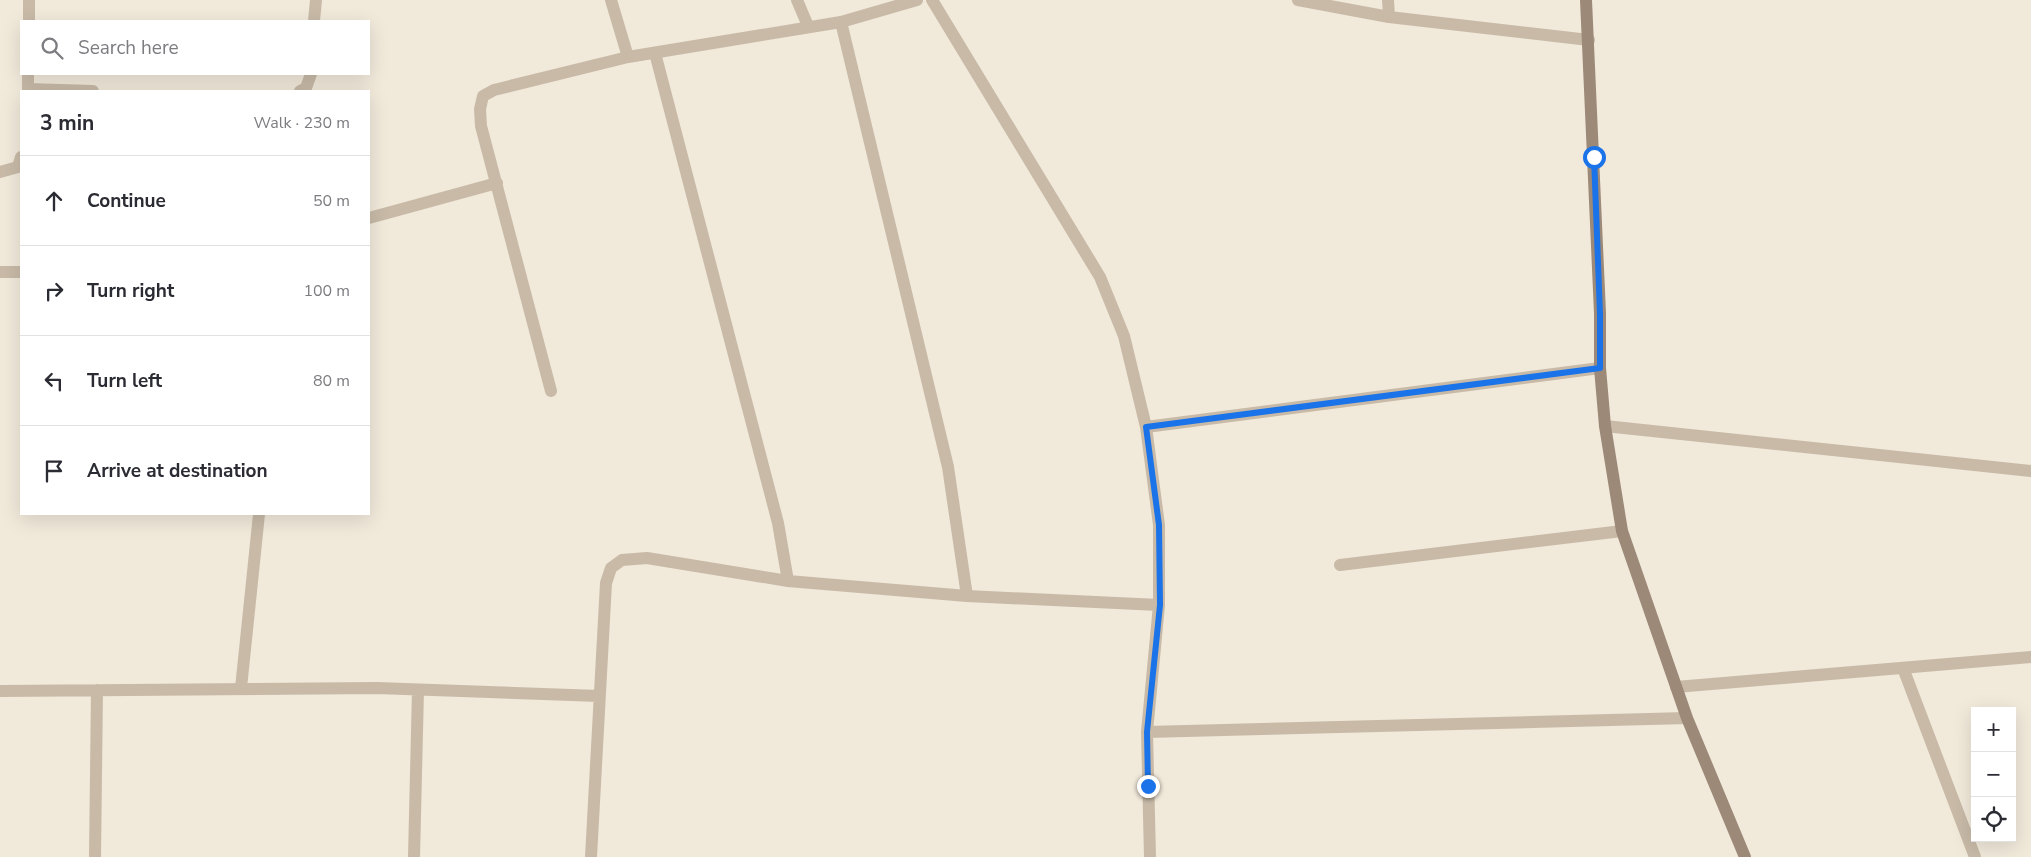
<!DOCTYPE html>
<meta charset="utf-8">
<style>
:root{--surface:#fff;--page:#f7f7f7;--text:#2b2b33;--muted:#7c7c81;--line:#e1e1e2}
body{margin:0;font-family:"Nunito Sans",sans-serif;background:var(--page);color:var(--text)}
.controls{position:absolute;right:15px;bottom:15px;display:grid;overflow:hidden;border-radius:0px;box-shadow:0 5px 20px #0002}
.controls button{width:45px;height:45px;display:grid;place-items:center;padding:0;border:0;border-bottom:1px solid var(--line);background:var(--surface);color:var(--text);font:25px sans-serif}
.stop{position:absolute;width:15px;height:15px;margin:-11px;border:4px solid #1a73e8;border-radius:50%;background:#fff}
.stop.end{background:#1a73e8;border-color:#fff;box-shadow:0 1px 5px #0008}
.list{margin:0;padding:0;list-style:none}
h2{display:flex;justify-content:space-between;align-items:center;height:65px;margin:0;padding:0 20px;font-size:21px}
h2 small{font-size:16px;font-weight:400;color:var(--muted)}
.list li{display:grid;grid-template-columns:32px 1fr auto;gap:15px;align-items:center;box-sizing:border-box;height:90px;padding:0 20px;border-top:1px solid var(--line)}
.list b{display:block;font-size:19px;white-space:nowrap}
.list em{font-size:16px;font-style:normal;color:var(--muted)}
.icon{flex:none;width:28px;height:28px;fill:none;stroke:currentColor;stroke-width:2;stroke-linecap:round;stroke-linejoin:round}
.map{position:relative;flex:none;width:2031px;height:857px;overflow:hidden}
.search{position:absolute;background:var(--surface);box-shadow:0 5px 20px #0002;left:20px;top:20px;width:350px;height:55px;display:flex;align-items:center;gap:12px;box-sizing:border-box;padding:0 18px;border-radius:0px;color:var(--muted);font-size:19px}
.panel{position:absolute;background:var(--surface);box-shadow:0 5px 20px #0002;left:20px;top:90px;width:350px;height:425px;border-radius:0px}
.map>svg:first-child{display:block}
</style>
<div class="map">
<svg width="2031" height="857" viewBox="0 0 2031 857">
<rect width="100%" height="100%" fill="#f1e9da"/>
<g fill="none" stroke-linecap="round" stroke-linejoin="round">
<path stroke="#c8baa7" stroke-width="12" d="M611,0L628,57
M797,0L808,26
M932,0L1100,277L1124,336L1146,427L1159,525V605L1147,732L1150,857
M1298,0L1389,17L1589,40
M1388,0L1389,17
M29,21V0
M314,21L316,0
M841,22L948,467L967,596
M655,53L778,523L788,581
M28,89L93,91
M28,91V74
M300,91L306,88L311,74
M0,172L18,167L21,157
M369,218L497,183
M0,272H21
M551,391L481,126L480,109L483,96L494,90L628,57L841,22L917,0
M1605,426L2031,471
M1146,427L1600,368
M1340,565L1622,531
M1903,668L1975,857
M1676,687L2031,657
M241,688L259,514
M0,691L377,688L599,696
M1147,732L1687,718
M95,857L97,690
M414,857L418,690
M591,857L606,583L611,568L622,560L647,558L788,581L967,596L1159,605"/>
<path stroke="#9c8978" stroke-width="12" d="M1586,0L1600,313V368L1605,426L1622,531L1687,718L1745,857"/>
</g>
<g fill="none" stroke-linecap="round" stroke-linejoin="round">
<path stroke="#1a73e8" stroke-width="6" d="M1148,786L1147,732L1160,605L1159,525L1146,427L1600,368V314L1594,157"/>
</g>
</svg>
<div class="controls">
<button>+</button>
<button>−</button>
<button><svg class="icon" aria-label="locate" viewBox="0 0 24 24"><circle cx="12" cy="12" r="6"/><path d="M12 2v4M12 18v4M2 12h4M18 12h4"/></svg></button>
</div>
<div class="stop" style="left:1594px;top:157px"></div>
<div class="stop end" style="left:1148px;top:786px"></div>
<div class="search"><svg class="icon" aria-label="search" viewBox="0 0 24 24"><circle cx="10" cy="10" r="6"/><path d="M15 15l6 6"/></svg>Search here</div>
<section class="panel">
<h2>3 min<small>Walk · 230 m</small></h2>
<ul class="list">
<li><svg class="icon" aria-label="ahead" viewBox="0 0 24 24"><path d="M12 20V5M6 11l6-6 6 6"/></svg><div><b>Continue</b></div><em>50 m</em></li>
<li><svg class="icon" aria-label="right" viewBox="0 0 24 24"><path d="M7 20v-9h11M14 6l5 5-5 5"/></svg><div><b>Turn right</b></div><em>100 m</em></li>
<li><svg class="icon" aria-label="left" viewBox="0 0 24 24"><path d="M17 20v-9H6M10 6l-5 5 5 5"/></svg><div><b>Turn left</b></div><em>80 m</em></li>
<li><svg class="icon" aria-label="arrive" viewBox="0 0 24 24"><path d="M6 21V4h12l-3 4 3 4H6"/></svg><div><b>Arrive at destination</b></div></li>
</ul>
</section>
</div>
